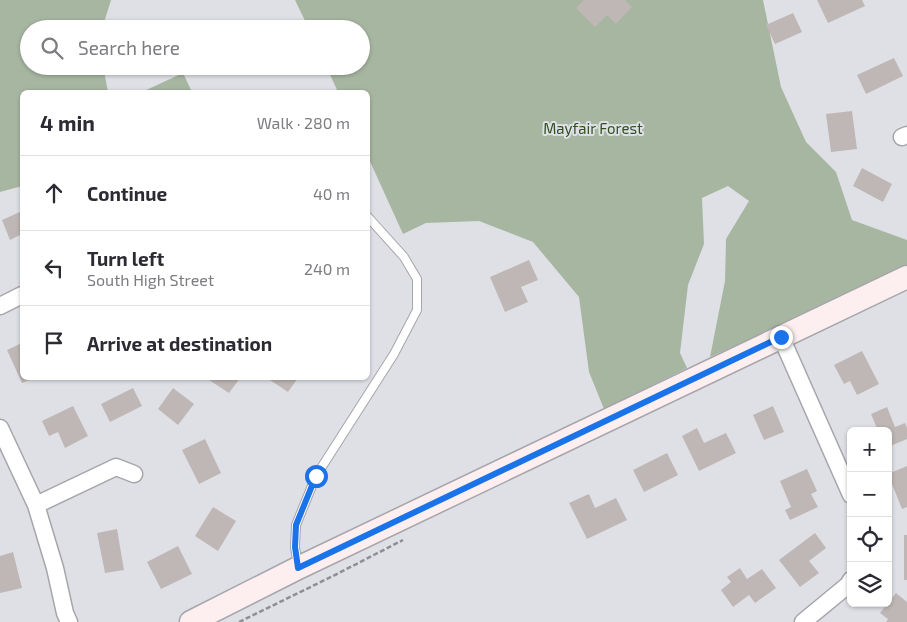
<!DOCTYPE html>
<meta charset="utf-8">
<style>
:root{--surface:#fff;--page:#f7f7f7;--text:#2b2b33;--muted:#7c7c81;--line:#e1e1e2}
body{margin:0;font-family:"Exo 2",sans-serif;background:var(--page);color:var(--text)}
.controls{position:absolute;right:15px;bottom:15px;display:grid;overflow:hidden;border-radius:8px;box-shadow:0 1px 4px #0004}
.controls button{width:45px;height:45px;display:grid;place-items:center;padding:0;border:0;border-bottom:1px solid var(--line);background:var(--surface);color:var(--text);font:25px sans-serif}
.stop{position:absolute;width:15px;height:15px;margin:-11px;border:4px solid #1a73e8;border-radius:50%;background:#fff}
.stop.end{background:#1a73e8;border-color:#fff;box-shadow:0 1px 5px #0008}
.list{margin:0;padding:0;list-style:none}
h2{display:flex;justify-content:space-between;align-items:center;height:65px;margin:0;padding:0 20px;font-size:21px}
h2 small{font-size:16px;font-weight:400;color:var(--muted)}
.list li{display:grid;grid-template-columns:32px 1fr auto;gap:15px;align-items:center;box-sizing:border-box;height:75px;padding:0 20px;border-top:1px solid var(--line)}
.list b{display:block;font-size:19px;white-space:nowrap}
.list p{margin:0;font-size:16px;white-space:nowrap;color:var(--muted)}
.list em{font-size:16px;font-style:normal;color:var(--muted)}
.icon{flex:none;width:28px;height:28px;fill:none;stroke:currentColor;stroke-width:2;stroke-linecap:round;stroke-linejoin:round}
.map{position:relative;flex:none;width:907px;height:622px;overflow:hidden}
.search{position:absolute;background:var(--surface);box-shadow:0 1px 4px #0004;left:20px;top:20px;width:350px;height:55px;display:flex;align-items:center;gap:12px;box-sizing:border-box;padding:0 18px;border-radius:28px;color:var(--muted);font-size:19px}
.panel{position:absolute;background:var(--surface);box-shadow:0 1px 4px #0004;left:20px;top:90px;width:350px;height:290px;border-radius:8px}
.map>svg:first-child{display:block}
</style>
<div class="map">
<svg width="907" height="622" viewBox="0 0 907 622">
<rect width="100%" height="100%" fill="#dfe0e6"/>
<path fill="#a7b6a1" d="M0,0H111L102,29H29V66H103L108,92H22V186L0,192Z
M295,0H763L781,87L806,142L836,172L852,220L907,240V269L710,357L725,281L726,239L749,201L728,186L702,198L704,244L688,285L680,353L687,368L604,409L589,372L579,297L533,242L479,221L426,223L403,234L368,157V92H338L326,66H361V29H309Z
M183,73L192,92H142Z"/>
<path fill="#beb7b5" d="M584,0H625L632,7L616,24L607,15L595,27L576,8Z
M817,0H862L865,6L828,23Z
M793,13L802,32L775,44L766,25Z
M894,58L903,76L866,94L857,75Z
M852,111L857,149L831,152L826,114Z
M862,168L892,184L883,202L853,186Z
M22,211V234L10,240L2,220Z
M529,260L538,280L521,287L528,302L505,312L490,277Z
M22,343V378H34L22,383L7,350Z
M862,351L879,384L857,395L850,381L844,384L834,365Z
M206,378H240L229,393Z
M267,378H298L288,392Z
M133,388L142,406L110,422L101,404Z
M173,388L194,404L178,425L158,409Z
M73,406L88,436L65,448L58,432L49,436L42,421Z
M773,406L784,432L764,440L753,415Z
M887,407L895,427L905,423L907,428V439L888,447V431H878L871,414Z
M697,428L704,443L726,433L736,453L699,471L682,436Z
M205,439L221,473L199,484L182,450Z
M667,453L678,475L644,492L633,470Z
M907,466V507L902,509L888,474Z
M807,469L817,491L811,494L818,507L790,520L785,510L791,507L780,481Z
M589,494L595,508L616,498L627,520L587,539L569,503Z
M213,507L236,521L218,551L195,536Z
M117,529L124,570L105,573L97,533Z
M815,533L826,548L809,561L819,573L800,587L779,560Z
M904,535H907V580H904Z
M178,546L192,574L161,589L147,562Z
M13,552L22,588L0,593V556Z
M740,568L747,579L762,569L776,588L755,603L749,595L733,607L721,590L731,582L727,577Z
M896,593L907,602V622H886L888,619L880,613Z"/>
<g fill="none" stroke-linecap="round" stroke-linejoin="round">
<defs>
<path id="lane" d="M298,566L295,547L296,525L316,476L394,354L417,310V279L404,257L368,217"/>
<path id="street" d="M902,137L907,135
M0,306L22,295
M781,337L851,495
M0,428L36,505L55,568L65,613L69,622
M36,505L116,467L134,474
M803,622L848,585L851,580"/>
<path id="secondary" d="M191,622L298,568L907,277"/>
</defs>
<use href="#lane" stroke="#a5a5ab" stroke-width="10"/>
<use href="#street" stroke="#a5a5ab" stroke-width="19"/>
<use href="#secondary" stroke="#a5a5ab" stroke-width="25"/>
<path stroke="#8e8e93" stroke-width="2.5" stroke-dasharray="5 2.5" stroke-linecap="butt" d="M239,622L333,576L403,540"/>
<use href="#lane" stroke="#fff" stroke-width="8"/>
<use href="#street" stroke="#fff" stroke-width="16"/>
<use href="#secondary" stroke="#fdefef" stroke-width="22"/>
</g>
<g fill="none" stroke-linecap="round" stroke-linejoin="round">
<path stroke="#1a73e8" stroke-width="6" d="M316,476L296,525L295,547L298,568L781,337"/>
</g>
<g text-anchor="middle" stroke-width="4" stroke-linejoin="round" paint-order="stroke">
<g font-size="15" fill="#30501f" stroke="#dfe0e6">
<text x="593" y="134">Mayfair Forest</text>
</g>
</g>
</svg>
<div class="controls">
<button>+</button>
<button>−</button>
<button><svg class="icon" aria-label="locate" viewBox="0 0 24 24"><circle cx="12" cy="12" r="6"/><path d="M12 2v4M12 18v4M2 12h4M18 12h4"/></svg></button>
<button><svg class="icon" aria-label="layers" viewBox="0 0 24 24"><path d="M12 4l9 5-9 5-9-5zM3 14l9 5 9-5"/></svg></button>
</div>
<div class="stop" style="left:316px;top:476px"></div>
<div class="stop end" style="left:781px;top:337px"></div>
<div class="search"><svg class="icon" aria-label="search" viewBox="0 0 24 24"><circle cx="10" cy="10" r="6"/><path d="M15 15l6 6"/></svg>Search here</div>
<section class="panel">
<h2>4 min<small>Walk · 280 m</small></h2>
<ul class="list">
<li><svg class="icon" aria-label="ahead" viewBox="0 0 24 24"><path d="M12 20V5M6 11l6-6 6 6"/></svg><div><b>Continue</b></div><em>40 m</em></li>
<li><svg class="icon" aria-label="left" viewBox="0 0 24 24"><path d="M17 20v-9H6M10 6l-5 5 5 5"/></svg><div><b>Turn left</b><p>South High Street</p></div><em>240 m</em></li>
<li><svg class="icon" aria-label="arrive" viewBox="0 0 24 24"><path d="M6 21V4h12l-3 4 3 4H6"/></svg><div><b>Arrive at destination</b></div></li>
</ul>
</section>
</div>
